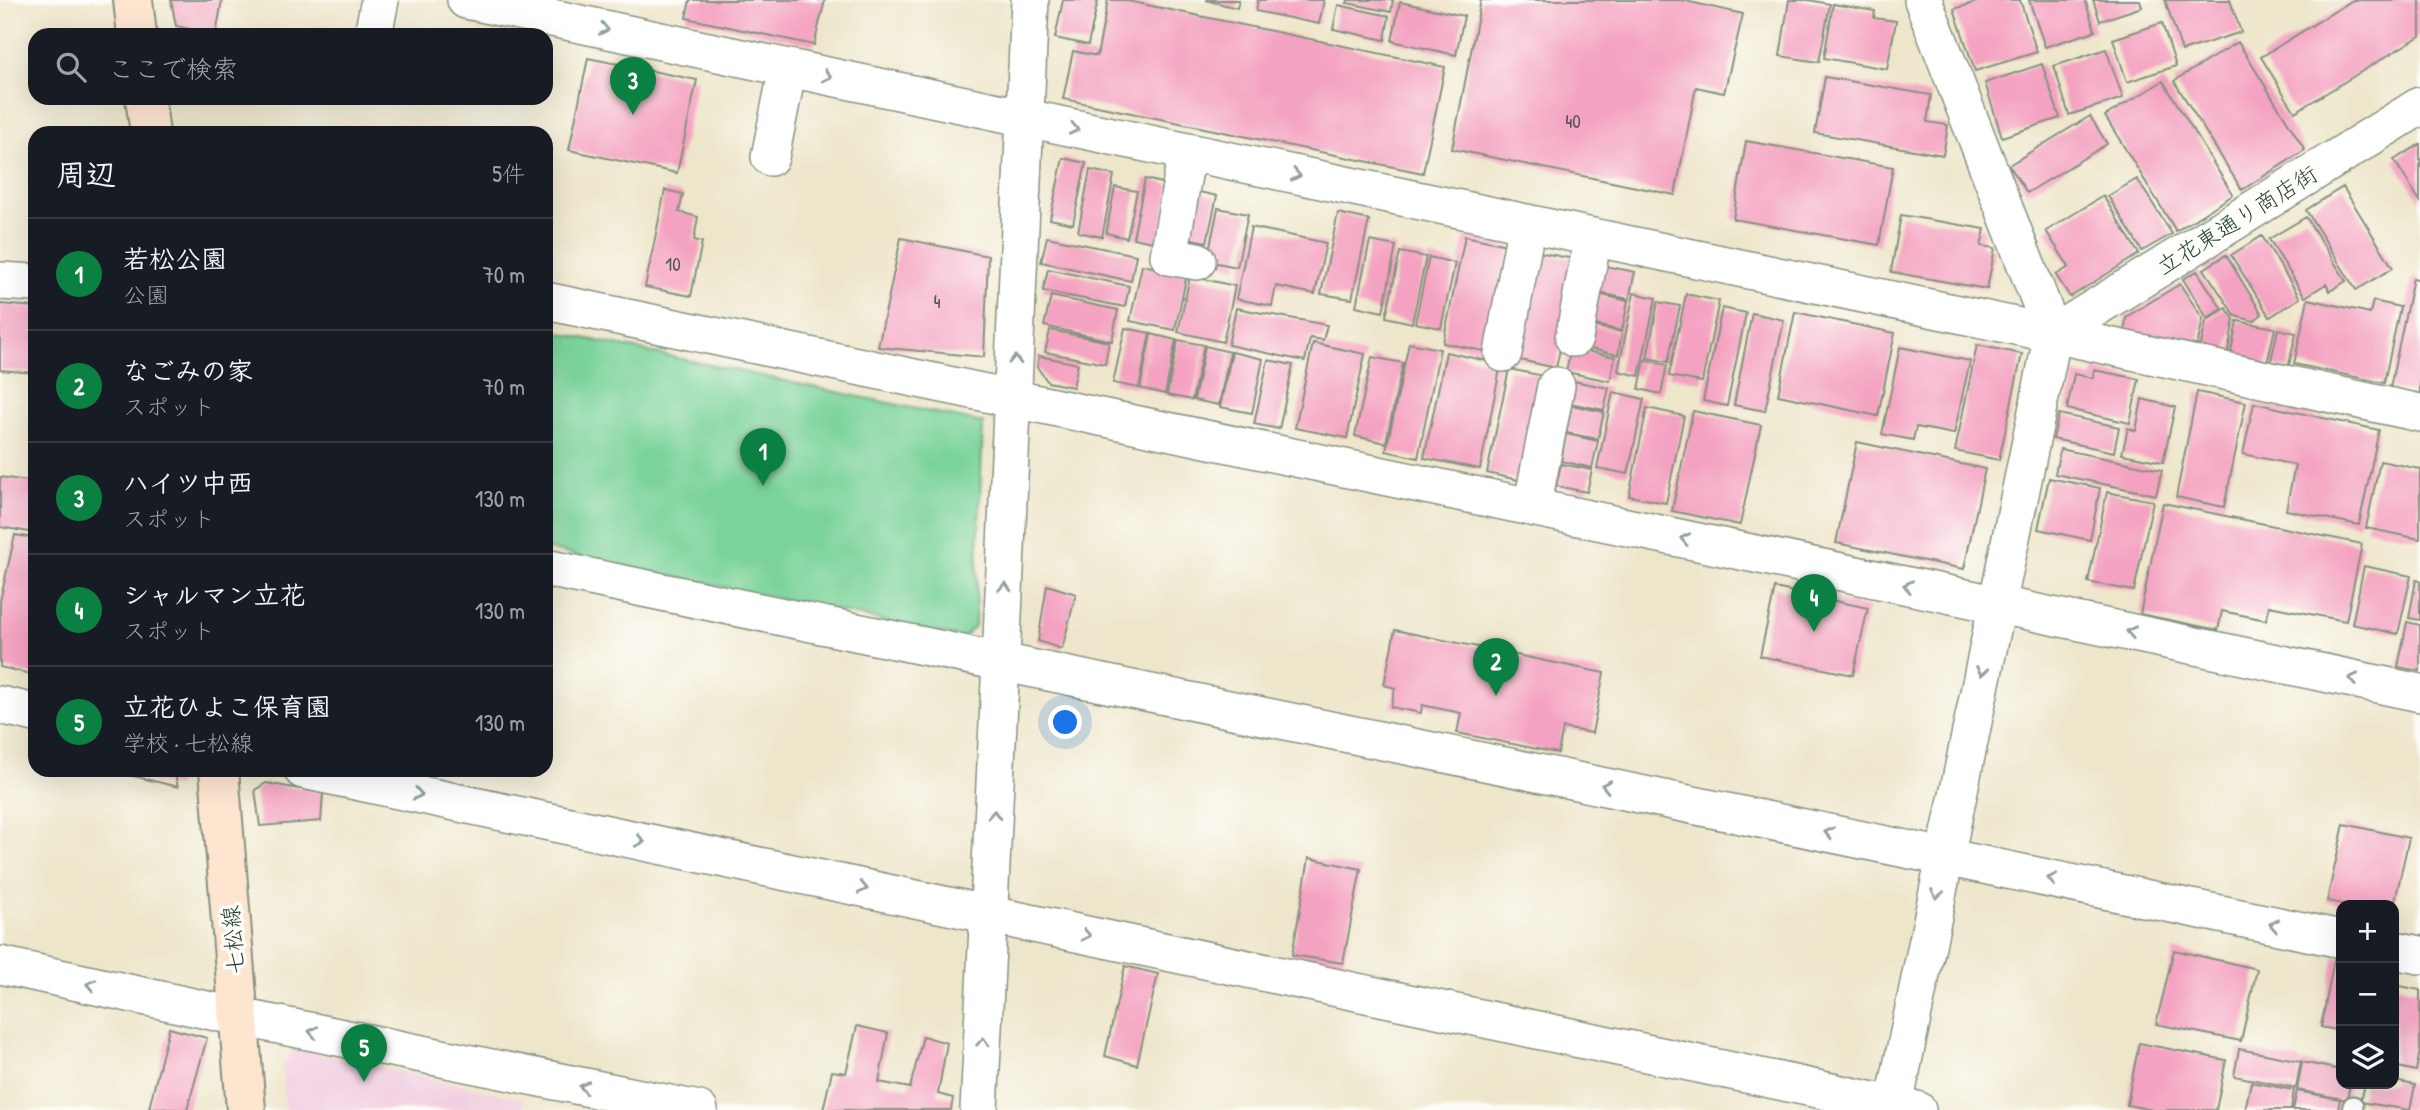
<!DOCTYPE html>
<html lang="ja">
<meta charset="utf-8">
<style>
:root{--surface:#171b24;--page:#242831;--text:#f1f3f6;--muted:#9ea1a6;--line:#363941;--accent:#0b8043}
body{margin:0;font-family:"Patrick Hand","Klee One",sans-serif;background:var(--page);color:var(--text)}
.controls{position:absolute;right:21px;bottom:21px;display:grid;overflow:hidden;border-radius:14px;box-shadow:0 7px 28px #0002}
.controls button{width:63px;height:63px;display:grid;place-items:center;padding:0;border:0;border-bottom:2px solid var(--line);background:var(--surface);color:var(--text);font:35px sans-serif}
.you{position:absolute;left:1066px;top:723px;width:24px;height:24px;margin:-18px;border:5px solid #fff;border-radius:50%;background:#1a73e8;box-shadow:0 0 0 10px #1a73e833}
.badge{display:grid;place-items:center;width:46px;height:46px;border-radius:50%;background:var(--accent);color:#fff;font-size:23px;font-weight:700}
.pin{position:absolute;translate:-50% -58px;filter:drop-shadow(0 2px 4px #0008)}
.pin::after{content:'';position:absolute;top:37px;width:24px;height:21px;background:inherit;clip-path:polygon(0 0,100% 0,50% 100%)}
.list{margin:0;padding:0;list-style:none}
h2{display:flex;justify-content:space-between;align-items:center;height:91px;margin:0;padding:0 28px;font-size:30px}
h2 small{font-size:23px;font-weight:400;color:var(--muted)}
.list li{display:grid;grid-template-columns:46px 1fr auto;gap:21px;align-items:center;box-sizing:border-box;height:112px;padding:0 28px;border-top:2px solid var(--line)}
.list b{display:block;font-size:26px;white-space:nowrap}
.list p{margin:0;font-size:23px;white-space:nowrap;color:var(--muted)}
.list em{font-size:23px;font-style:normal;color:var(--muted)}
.icon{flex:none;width:38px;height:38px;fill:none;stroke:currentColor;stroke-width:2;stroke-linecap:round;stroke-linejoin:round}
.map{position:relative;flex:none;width:2420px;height:1110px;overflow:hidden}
.search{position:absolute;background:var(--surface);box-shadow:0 7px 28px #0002;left:28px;top:28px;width:525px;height:77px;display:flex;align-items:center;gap:18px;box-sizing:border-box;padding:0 24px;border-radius:21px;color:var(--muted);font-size:26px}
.panel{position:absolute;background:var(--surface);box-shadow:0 7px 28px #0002;left:28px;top:126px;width:525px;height:651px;border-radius:21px}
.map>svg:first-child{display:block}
</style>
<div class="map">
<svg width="2420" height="1110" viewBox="0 0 2420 1110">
<rect width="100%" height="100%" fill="#fdfcf7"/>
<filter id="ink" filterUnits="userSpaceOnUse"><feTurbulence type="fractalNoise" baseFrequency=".0143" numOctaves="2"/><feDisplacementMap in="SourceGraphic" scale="14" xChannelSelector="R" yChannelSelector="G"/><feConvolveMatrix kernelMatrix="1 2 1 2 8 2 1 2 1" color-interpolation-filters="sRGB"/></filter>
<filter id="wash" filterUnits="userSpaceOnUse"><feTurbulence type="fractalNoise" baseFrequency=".00686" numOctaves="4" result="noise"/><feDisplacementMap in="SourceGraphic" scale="28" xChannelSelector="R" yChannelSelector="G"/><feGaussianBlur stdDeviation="1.57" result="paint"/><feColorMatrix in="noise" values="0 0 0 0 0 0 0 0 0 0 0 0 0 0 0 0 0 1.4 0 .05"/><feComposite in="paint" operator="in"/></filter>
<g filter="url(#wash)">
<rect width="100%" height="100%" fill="#eee6cb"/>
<path fill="#f2cfe2" d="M295,1049L524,1099L522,1110H285L282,1065Z"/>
<path fill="#7ad39a" stroke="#4c8867" stroke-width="2" d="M546,330L983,423L975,626L963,638L546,549Z"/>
<g id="blocks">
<path fill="#f4a2c1" d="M171,0H222L216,35L176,26Z
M690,0H825L814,45L686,18Z
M1063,0H1098L1088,45L1055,38Z
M1108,0H1123L1445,67L1423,173L1063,99L1073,51L1097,56Z
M1206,0H1239L1237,8Z
M1258,0H1324L1319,24L1256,11Z
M1348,0H1393L1391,12L1347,3Z
M1481,0H1681L1743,14L1724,93L1696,87L1675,195L1452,149Z
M1789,0H1808L1830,4L1819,62L1780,56Z
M1983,0H2020L2037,52L1975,71L1954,9Z
M2029,0H2085L2095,31L2045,47Z
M2093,0H2140L2142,7L2100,21Z
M2165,0H2230L2241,32L2182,51Z
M2353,0H2420V36L2295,112L2261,57Z
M1400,2L1464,16L1456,55L1392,41Z
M1833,4L1875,11L1874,18L1896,21L1887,69L1824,58Z
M1338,5L1389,16L1385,40L1333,29Z
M2162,23L2176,66L2127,82L2113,39Z
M2238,42L2305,150L2242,190L2174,81Z
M2106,49L2123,98L2069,115L2054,66Z
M588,58L697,80L677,173L569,150Z
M2042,64L2060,118L2002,137L1985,83Z
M1825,77L1931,95L1927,122L1948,125L1943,155L1815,133Z
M2163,81L2233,195L2176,231L2105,116Z
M2090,116L2107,144L2027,193L2009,165Z
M1746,141L1893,167L1879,245L1733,219Z
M2420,144V201L2394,160Z
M1063,158L1086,163L1073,224L1050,219Z
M1090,170L1114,175L1102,237L1078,232Z
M1145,179L1171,185L1158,243L1133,238Z
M2137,179L2172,234L2142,251L2108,196Z
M1115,187L1137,191L1127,238L1106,233Z
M2343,187L2393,268L2356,290L2306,210Z
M665,190L683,194L679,212L698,217L694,240L702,242L691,296L645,287Z
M1195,191L1217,196L1207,242L1186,238Z
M2103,196L2139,254L2070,297L2056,275L2069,267L2046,231Z
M1218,208L1248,214L1237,267L1207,261Z
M1338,213L1369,220L1352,299L1321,294Z
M1901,215L1985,229L1981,246L1995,248L1987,289L1891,272Z
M2306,217L2346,281L2330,291L2326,284L2305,297L2269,239Z
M1251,227L1326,243L1315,294L1276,286L1272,306L1236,299Z
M1465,236L1511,246L1489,352L1443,343Z
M2262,236L2300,298L2270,317L2231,255Z
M1047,237L1136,255L1131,281L1041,262Z
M901,238L988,256L984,357L878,347Z
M1370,241L1396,246L1383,312L1356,306Z
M1533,251L1579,260L1556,368L1511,358Z
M1400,252L1426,257L1412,323L1386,317Z
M2226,255L2262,314L2254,321L2235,316L2204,269Z
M1429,257L1455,263L1441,328L1415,323Z
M1595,264L1635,272L1629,299L1589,291Z
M1142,265L1187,274L1175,330L1130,321Z
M1048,269L1129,286L1125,307L1043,291Z
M2197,271L2222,309L2207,318L2183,279Z
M1190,276L1235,286L1223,342L1178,332Z
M2413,278L2420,280V394L2390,388Z
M2180,284L2203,319L2196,351L2124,335L2126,317Z
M1589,292L1628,301L1622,331L1582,322Z
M1634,293L1656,298L1639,376L1618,371Z
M1686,294L1719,301L1702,382L1669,376Z
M1051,296L1118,310L1112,341L1044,326Z
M2308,299L2370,313L2373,301L2400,307L2384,383L2294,364Z
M1658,302L1680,306L1668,362L1647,358Z
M0,304L35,307V373L0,370Z
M1236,308L1327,325L1323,340L1310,338L1305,361L1228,345Z
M1722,308L1746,313L1727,406L1703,401Z
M2226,308L2234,319L2227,356L2200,350L2206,321Z
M1795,312L1895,333L1878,416L1778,395Z
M1752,313L1784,320L1765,411L1734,405Z
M2237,321L2275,328L2267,364L2230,356Z
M1583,324L1622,332L1618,355L1578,346Z
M1125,328L1150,333L1139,388L1113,383Z
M2278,329L2296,333L2288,369L2270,365Z
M1050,330L1109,342L1105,364L1045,352Z
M1151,334L1176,340L1165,394L1140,388Z
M1178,340L1204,345L1192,400L1167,395Z
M1313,343L1365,354L1347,438L1295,428Z
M1409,343L1440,349L1418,458L1386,451Z
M1977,345L2022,354L1999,460L1955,451Z
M1205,346L1230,352L1219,405L1194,400Z
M1900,347L1970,361L1954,434L1916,427L1913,440L1882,434Z
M1571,348L1615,357L1610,381L1566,372Z
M1232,352L1263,359L1252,413L1220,407Z
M1446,352L1501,364L1480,469L1424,458Z
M1039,356L1078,364L1073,387L1048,382L1037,367Z
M1372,357L1403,363L1386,443L1355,436Z
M1268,360L1293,365L1279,429L1254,424Z
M1645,360L1667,365L1661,394L1639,389Z
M1509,369L1549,377L1527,482L1487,473Z
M2094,370L2139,379L2130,423L2067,409L2074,374L2093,378Z
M1568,380L1609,388L1604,410L1564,402Z
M1613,392L1644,399L1628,474L1597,468Z
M2197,392L2246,402L2224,507L2176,497Z
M2142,399L2175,407L2163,462L2122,454L2128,428L2136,431Z
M2254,403L2379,430L2359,525L2286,510L2295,465L2243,454Z
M1572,405L1604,412L1598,439L1566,433Z
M1647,408L1684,416L1666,503L1629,496Z
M1693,411L1761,425L1740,525L1672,511Z
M2059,414L2119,427L2114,452L2053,439Z
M1566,434L1598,441L1592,468L1561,461Z
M1857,442L1985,469L1964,569L1836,543Z
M2060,449L2162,470L2156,495L2055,474Z
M2380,461L2420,469V539L2366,528Z
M1561,464L1592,470L1587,492L1556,486Z
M0,477L35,482V533L0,527Z
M2049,478L2100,488L2090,540L2038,529Z
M2107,492L2153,501L2134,591L2088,582Z
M2163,503L2362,544L2346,621L2269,606L2266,620L2222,611L2218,630L2140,614Z
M15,535L35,538V675L0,667V601Z
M2364,566L2411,576L2398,634L2352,624Z
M2416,580L2420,581V620L2409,618Z
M1047,585L1076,594L1062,649L1038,641Z
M1775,588L1868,608L1853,675L1760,656Z
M2407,622L2420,625V671L2398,667Z
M1395,630L1604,673L1592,733L1563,728L1558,753L1457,733L1461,713L1422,705L1421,713L1391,707L1395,688L1384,685Z
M130,770H174L178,787L129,775Z
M266,783L323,793L321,821L260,826L255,790Z
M2344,824L2409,838L2394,905H2348L2327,901Z
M1309,858L1361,869L1343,963L1292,955Z
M2174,950L2257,969L2241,1041L2156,1024Z
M2335,955L2341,957V1031L2321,1027Z
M1125,966L1158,974L1137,1065L1105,1056Z
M2394,985L2420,990V1051L2416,1071L2394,1066Z
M857,1026L888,1033L879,1082L910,1088L923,1036L947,1043L938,1094L953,1098L951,1110H823L832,1071L846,1073Z
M169,1028L207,1038L187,1110L149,1108Z
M2139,1043L2226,1060L2216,1110H2153L2127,1105Z
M2239,1049L2301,1061L2296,1088L2234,1076Z
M2302,1062L2341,1070V1084H2350L2347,1100L2297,1090Z
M2394,1081L2415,1085L2410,1110L2360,1102L2364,1084H2394Z
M2251,1082L2294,1090L2291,1110H2245Z
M2297,1091L2340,1099L2338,1110H2293Z"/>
</g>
</g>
<g filter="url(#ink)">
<use href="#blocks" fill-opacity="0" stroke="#869280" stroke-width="2"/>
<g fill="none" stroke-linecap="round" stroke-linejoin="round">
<defs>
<path id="lane" d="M2352,1110L2353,1106"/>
<path id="street" d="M466,0L2053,334L2420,413
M373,35L380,0
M1187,152L1169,256L1197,261
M770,157L788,68
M0,281L35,283
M546,301L2420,693
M2053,334L2420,106
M1574,338L1593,237
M1503,353L1527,223
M1532,507L1556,386
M546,568L2341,939
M0,705L35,713
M303,770L1917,1110
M2394,950L2420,955
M0,965L239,1017L699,1110
M979,1110L1001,661L1030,0
M1893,1110L2053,334L1923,0"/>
<path id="secondary" d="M133,0L137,35
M145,98L150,133
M219,770L246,1110"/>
</defs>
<use href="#lane" stroke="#869280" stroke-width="23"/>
<use href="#street" stroke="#869280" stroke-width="40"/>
<use href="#secondary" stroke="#869280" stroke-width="42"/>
<use href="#lane" stroke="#fff" stroke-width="19"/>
<use href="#street" stroke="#fff" stroke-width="37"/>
<use href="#secondary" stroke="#fde5d0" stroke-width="38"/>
</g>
<defs><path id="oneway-chevron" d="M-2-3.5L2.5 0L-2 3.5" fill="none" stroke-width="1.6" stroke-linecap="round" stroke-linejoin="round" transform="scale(1.75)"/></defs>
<g stroke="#8f9e9a">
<use href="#oneway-chevron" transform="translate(604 29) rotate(12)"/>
<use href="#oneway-chevron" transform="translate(827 76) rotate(12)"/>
<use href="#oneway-chevron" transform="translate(1074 129) rotate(12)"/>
<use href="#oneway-chevron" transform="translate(1296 175) rotate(12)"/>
<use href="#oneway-chevron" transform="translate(1015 360) rotate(-88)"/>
<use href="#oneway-chevron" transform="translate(1685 539) rotate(-168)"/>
<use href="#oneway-chevron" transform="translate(1908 586) rotate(-168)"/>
<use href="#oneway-chevron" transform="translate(1005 587) rotate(-87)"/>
<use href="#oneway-chevron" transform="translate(2131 632) rotate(-168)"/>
<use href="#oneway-chevron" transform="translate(1982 671) rotate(101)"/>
<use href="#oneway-chevron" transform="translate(2353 679) rotate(-168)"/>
<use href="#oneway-chevron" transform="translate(1606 786) rotate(-168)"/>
<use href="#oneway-chevron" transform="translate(418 794) rotate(12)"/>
<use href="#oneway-chevron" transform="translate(994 815) rotate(-87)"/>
<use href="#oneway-chevron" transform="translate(1829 833) rotate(-168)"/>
<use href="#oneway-chevron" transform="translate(640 841) rotate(12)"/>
<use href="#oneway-chevron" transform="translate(2052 879) rotate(-168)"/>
<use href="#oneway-chevron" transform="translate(863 888) rotate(12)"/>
<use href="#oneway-chevron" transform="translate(1937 894) rotate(101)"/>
<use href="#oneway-chevron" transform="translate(2274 925) rotate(-168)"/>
<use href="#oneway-chevron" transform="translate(1086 935) rotate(12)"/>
<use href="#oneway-chevron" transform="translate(91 985) rotate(-168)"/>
<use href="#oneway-chevron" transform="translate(313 1032) rotate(-169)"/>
<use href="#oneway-chevron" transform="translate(983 1042) rotate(-87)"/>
<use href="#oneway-chevron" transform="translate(584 1087) rotate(-169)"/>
</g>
</g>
<g text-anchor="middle" stroke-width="7" stroke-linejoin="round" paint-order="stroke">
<g font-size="19" fill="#545657">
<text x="1573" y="128">40</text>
<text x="673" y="271">10</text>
<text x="937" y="308">4</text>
</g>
<g font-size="23" fill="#1f3d34" stroke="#fdfcf7">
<text transform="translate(2237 220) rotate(-32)" y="8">立花東通り商店街</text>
<text transform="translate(233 940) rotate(-95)" y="8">七松線</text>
</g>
</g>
</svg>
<div class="controls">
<button>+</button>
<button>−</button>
<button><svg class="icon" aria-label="layers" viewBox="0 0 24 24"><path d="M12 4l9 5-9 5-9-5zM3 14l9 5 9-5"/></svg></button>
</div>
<div class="you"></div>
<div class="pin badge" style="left:763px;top:486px">1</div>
<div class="pin badge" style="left:1496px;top:696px">2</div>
<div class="pin badge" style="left:633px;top:115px">3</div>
<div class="pin badge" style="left:1814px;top:632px">4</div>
<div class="pin badge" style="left:364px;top:1082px">5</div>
<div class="search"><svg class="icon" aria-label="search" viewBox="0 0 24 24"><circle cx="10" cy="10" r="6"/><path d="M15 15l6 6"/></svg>ここで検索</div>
<section class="panel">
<h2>周辺<small>5件</small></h2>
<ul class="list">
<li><span class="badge">1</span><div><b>若松公園</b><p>公園</p></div><em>70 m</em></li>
<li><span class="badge">2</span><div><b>なごみの家</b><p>スポット</p></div><em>70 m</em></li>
<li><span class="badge">3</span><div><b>ハイツ中西</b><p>スポット</p></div><em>130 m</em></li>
<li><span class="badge">4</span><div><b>シャルマン立花</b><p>スポット</p></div><em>130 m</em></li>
<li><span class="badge">5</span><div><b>立花ひよこ保育園</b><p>学校 · 七松線</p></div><em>130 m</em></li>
</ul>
</section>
</div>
